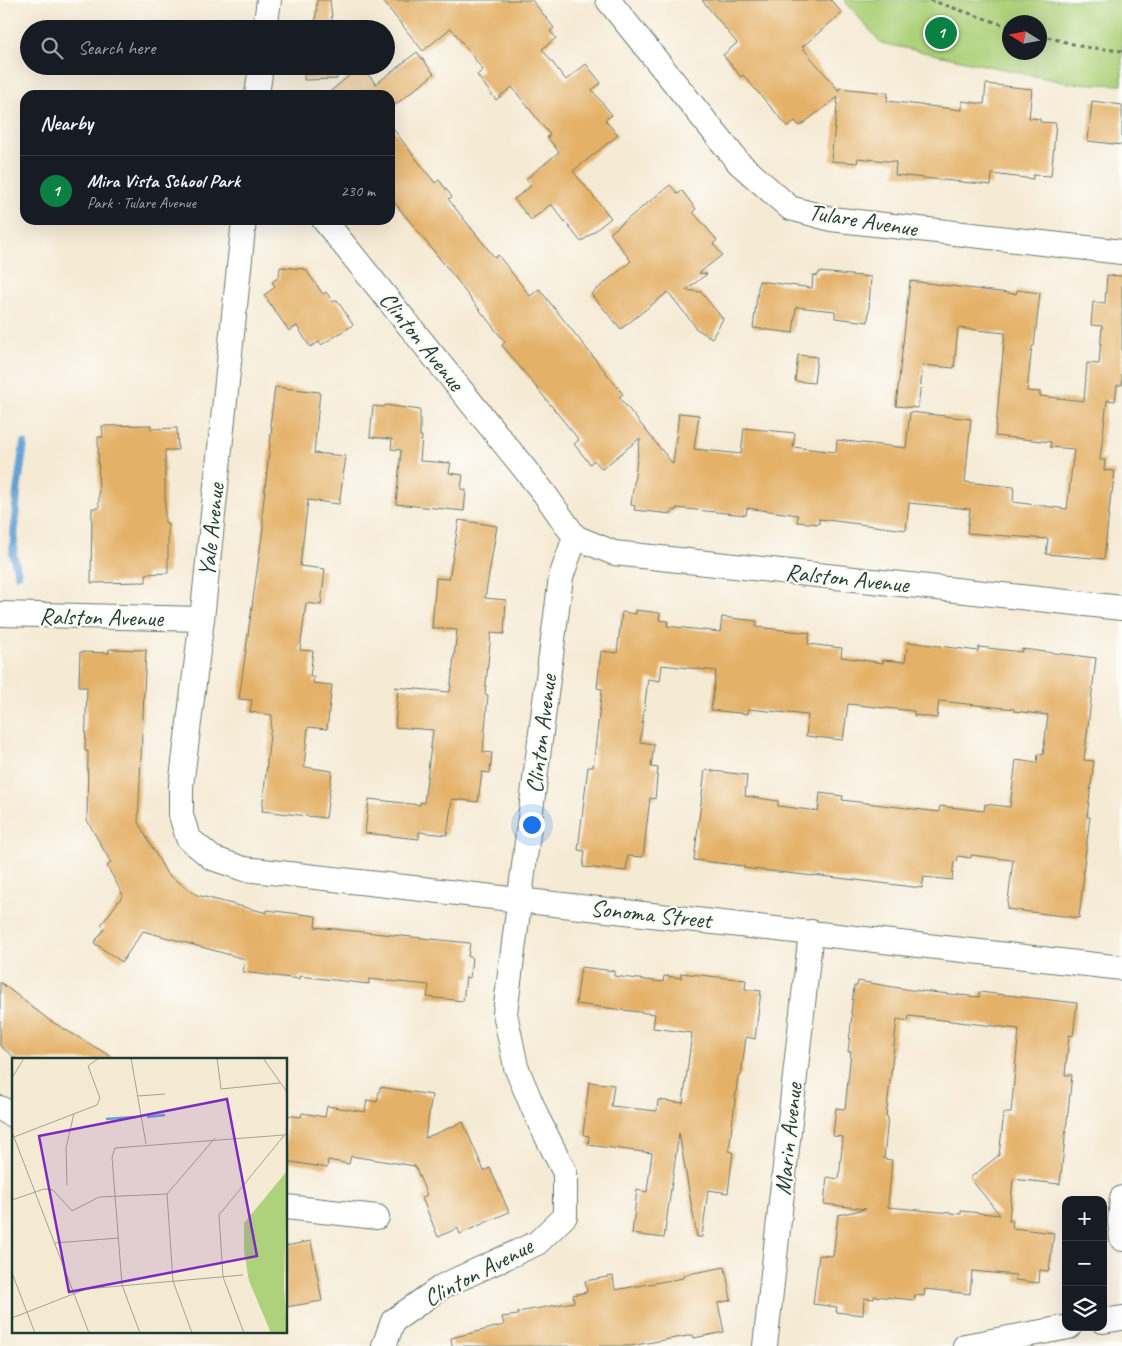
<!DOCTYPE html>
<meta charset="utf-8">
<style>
:root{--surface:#171b24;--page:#20242c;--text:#f1f3f6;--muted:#9ea1a6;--line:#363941;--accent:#0b8043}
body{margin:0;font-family:Caveat,sans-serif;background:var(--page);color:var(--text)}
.controls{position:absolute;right:15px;bottom:15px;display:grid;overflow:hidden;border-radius:10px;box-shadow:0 5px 20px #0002}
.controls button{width:45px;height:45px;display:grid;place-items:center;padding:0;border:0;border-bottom:1px solid var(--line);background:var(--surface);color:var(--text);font:25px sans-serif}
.compass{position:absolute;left:1002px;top:15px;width:45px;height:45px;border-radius:50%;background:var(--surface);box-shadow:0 5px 20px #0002;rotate:281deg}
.you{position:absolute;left:531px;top:824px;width:18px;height:18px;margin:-12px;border:4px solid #fff;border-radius:50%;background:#1a73e8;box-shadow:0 0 0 8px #1a73e833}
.badge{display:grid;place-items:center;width:32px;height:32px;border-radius:50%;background:var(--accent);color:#fff;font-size:16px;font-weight:700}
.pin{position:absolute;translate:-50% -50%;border:2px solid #fff;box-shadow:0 1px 5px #0006}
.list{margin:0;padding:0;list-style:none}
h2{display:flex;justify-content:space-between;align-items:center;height:65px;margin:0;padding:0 20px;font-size:21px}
h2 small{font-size:16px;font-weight:400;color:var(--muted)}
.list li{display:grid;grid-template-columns:32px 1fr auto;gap:15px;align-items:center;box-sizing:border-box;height:70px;padding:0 20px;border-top:1px solid var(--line)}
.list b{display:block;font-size:19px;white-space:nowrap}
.list p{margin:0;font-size:16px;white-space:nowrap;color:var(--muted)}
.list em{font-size:16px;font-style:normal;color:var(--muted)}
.icon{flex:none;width:28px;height:28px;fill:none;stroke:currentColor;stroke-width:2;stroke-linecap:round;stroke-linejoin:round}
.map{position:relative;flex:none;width:1122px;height:1346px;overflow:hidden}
.search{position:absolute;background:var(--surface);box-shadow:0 5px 20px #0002;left:20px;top:20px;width:375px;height:55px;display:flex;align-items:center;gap:12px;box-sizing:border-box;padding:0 18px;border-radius:28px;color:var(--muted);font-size:19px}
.panel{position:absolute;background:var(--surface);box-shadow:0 5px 20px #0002;left:20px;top:90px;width:375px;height:135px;border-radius:15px}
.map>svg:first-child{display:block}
</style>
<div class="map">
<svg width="1122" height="1346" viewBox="0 0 1122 1346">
<rect width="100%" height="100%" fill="#fdfcf7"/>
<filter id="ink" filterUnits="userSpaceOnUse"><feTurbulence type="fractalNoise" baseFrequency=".02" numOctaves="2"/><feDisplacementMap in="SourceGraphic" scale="10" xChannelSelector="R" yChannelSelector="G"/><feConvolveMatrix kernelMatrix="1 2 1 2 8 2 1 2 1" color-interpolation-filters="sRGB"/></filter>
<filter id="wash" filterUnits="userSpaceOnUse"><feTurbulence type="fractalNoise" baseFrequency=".0096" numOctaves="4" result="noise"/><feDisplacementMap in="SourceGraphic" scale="20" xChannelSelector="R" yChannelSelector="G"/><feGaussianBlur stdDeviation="1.12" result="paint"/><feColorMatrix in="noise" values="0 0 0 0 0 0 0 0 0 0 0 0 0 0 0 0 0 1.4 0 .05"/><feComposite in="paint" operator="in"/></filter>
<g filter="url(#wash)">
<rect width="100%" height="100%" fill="#f5ead4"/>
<path fill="#aed27b" stroke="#668858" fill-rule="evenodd" d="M844,0H1122V85L1068,83L881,43ZM1010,22H1040V52H1010Z"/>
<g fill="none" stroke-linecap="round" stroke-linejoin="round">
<path stroke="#63a1d5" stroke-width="8" d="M18,574L13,554L17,491L24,444"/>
</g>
<g id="blocks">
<path fill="#e4b168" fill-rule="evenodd" d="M317,0H330L333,29H303L315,28Z
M382,0H532L554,28L550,31L556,38L542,49L566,80L586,64L601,83L592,90L612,115L605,120L618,135L573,171L611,218L581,242L551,204L531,220L514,199L531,186L526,179L559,152L547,137L550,135L512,87L496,100L477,75L483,70L451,28L423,51Z
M702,0H831L842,13L802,47L839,91V88L888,93L887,101L962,110V101L984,104L986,84L1032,89L1029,118L1040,119V122L1056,123L1051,176L1033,175V179L992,174L991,185L895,175L896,162L858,158L857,163L831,161L838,97L800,126L795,121L788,127L743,75L741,77L723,55L737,43Z
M417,52L434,74L390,109V95H326L361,66L376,84Z
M304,66H336L337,79L304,80Z
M1092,101L1122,105V145L1088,141Z
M390,125L435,183L439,180L452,197L448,199L495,258L498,255L530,296L539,289L623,394L619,397L673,464L679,413L699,415L694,449L741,454L744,428L795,433L793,447L836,452L837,440L906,448L910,412L971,419L965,482L1014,487L1013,502L1067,509L1074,449L1050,447L1051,442L995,436L1005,333L958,328L954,368L923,365L918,408L896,406L910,281L1016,294L1017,290L1040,293L1034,346H1032L1027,391L1040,392V396L1084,401L1087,363L1099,364L1102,326L1091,325L1093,302L1105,303L1107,275L1122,276V385H1117L1115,401L1107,400L1100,460H1105L1104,470L1115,471L1112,493H1111L1104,559L1046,554L1048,539L967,533L970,509L909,503L906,530L819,519V524L797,522L798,515L747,508L746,515L676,508V511L672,510V514L634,510L635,506L631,505L640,438L602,469L594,460L590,464L574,444L579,440L502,345L505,342L460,285H461L390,197Z
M670,185L678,194L682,191L696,209L693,212L717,240L713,244L722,255L699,273L707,274L686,290L701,292L723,319L712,338L695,328V326L668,292L621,329L591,294L631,261L610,233Z
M280,267L305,269L323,294L326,292L333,302L337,300L353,325L321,345L319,342L310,347L297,326L289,331L264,295L275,287L272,282L279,277Z
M819,272L871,277L868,322L835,318V311L796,307L793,333L753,328L759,281L812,288L813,275L818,276Z
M798,355L817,357L814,383L795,381Z
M275,387L320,392L314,453L346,456L339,504L308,500L300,566L325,569L321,605L306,603L300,650L313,651L310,677H314L313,683L332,685L327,729L308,727L304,767L332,771L326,818L262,811L272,715L250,712L252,700L239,699L263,528V517L262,516L272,425H270Z
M385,405L420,410V436H422L420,461L451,463L449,473L463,475L461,489L466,490L464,511L396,504L401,450L391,449L392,439L370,437L373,406L384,407Z
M151,425V429L177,428L178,450H165V523H168V573L146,574V582L91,583L92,508H99L98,437H103L102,426Z
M459,520L497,526L485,598L506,600L504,634L491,633L485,694L488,695L483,752L492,753L490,773L482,772L478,802L452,799L447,835L419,832V839L365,833L369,799L420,805V802L424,803L433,730L395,727L398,690L394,687L450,692L457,630L432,628L436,578L449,579Z
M636,610L660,613L659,620L668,621L667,626L720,632L722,617L757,621L756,627L810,633L808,644L842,648L841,657L883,663V660L905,662L908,642L978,651L979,647L1022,652V649L1096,658L1084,760L1094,761L1087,817H1090L1083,873L1084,874L1079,918L1007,909L1013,860L971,855V858L958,856L957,862L954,861L952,880L924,877L922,888L813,875V876L744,868V866L694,860L705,770L747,775L745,796L778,801V806L818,811L820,793L843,796L842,800L939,812L940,806L984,811L985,804L1010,807L1016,760L1037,763L1038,754L1043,755L1048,715L1014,711V709L939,701L937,718L914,715V711L848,704L843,740L806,736L808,715L748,709V714L711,710L716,671L662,665L660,681L648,679L640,742L654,744L651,767L658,768L655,799L650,798L643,857L628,856L626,871L583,867L585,851L578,850L588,767H593L602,689L597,688L601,651L617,653L622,612L636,614Z
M109,649L146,650L138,822L167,874L197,895L267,913V910L316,916L315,927L470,943L468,957H472L470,978L466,977L463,1001L427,997L429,985L369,979V984L299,976V979L243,972L245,959L143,931L122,962L94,943L105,928L101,925L123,895L107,866L111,863L87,820L88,751H85L87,687H79L80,652L109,653Z
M581,967L614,971V976L663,982L664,976L681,978V973L746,980L745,989L761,991L755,1039L746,1037L741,1076H738L729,1151L733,1152L728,1193L708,1190L702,1237H697L679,1133L664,1238L632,1234L637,1190L647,1192L652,1153L588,1145L589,1136L583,1135L589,1082L614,1085L611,1106L657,1111L658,1100L683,1103L692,1033L653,1028L655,1014L576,1004Z
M858,981L911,990L979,997V992L1077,1003L1073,1036L1069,1035L1065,1075H1072L1060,1184L1013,1179L1009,1221H1013L1012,1228L1054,1233L1049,1271L1040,1270L1039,1283L1015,1280L1016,1275L972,1271L970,1294L925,1289L924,1296L915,1295L914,1300L874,1296V1299L864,1298L863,1315L836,1312L837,1307L813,1304L819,1255L833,1256L838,1215L866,1209L824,1204L827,1177L839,1179L843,1137L833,1136L836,1108L845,1109L851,1052H848L852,1015L851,1014L854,986H857ZM909,1016L1019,1029L1011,1113H1004L999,1155L970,1178L1000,1215L961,1211V1214L888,1207L892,1160L884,1159L888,1117H886L897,1019L908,1021Z
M0,982L49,1020L117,1060H18L0,1046Z
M380,1087L432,1095L425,1138L463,1122L484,1171L490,1168L509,1212L460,1234L458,1228L438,1237L422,1198L427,1195L415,1166L351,1156L349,1164L328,1160L327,1168L286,1161V1115L301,1117L302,1113L325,1117L327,1106L365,1112L367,1100L377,1102Z
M311,1241L322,1301L286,1307V1246Z
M725,1267L731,1300L718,1303L724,1332L694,1338L693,1335L630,1346H452L451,1338L504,1325L502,1317L518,1315V1312L574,1302L573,1295L587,1292L585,1281L613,1276L615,1290L683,1278V1275Z"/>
</g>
</g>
<g filter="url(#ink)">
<use href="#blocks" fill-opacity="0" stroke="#6a7a6c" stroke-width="1"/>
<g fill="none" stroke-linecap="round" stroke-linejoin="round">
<defs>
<path id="street" d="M608,0L739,163L790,208L831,219L1122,252
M265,29L269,0
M257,95L261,66
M244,220L202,619L181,786V815L188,838L212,858L244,869L1122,968
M324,220L544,493L575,537L561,577L505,1013L516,1067L537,1117L565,1173V1216L537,1243L443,1286L393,1321L384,1346
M575,537L614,553L1122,608
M0,614L202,619
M0,1108L14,1116
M1122,1198L1120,1221L1122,1239
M286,1207L377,1217
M1103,1321L1122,1318
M765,1346L811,932
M965,1346L1069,1327"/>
</defs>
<use href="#street" stroke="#6a7a6c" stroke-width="26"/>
<path stroke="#6a7a6c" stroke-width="3" stroke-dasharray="4 4" stroke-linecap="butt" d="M930,0L1010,27
M1040,35L1084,47L1122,51"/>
<use href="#street" stroke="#fff" stroke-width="24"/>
</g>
</g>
<g text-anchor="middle" stroke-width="4.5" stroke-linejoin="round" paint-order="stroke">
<g font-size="24" fill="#1f3d34" stroke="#fdfcf7">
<text transform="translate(863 220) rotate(9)" y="8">Tulare Avenue</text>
<text transform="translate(422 341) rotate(51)" y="8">Clinton Avenue</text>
<text transform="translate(211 530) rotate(-84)" y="8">Yale Avenue</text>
<text transform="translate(847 578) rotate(6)" y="8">Ralston Avenue</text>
<text transform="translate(101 617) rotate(1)" y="8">Ralston Avenue</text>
<text transform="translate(541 734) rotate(-83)" y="8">Clinton Avenue</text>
<text transform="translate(651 914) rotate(6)" y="8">Sonoma Street</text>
<text transform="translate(788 1139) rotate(-84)" y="8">Marin Avenue</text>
<text transform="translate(478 1272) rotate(-28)" y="8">Clinton Avenue</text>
</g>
</g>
<g transform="translate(12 1058)">
<rect width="275" height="275" fill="#f5ead4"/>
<path d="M275,113L272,228L275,275H259L237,223L232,193V165Z" fill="#aed27b"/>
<path fill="none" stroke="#63a1d5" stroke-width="2.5" d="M135,59L153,57M94,61L123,59"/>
<path fill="none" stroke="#9fa594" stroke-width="1" d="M119,0L134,86M205,0L209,31L268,25M251,0L275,34M0,20L12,0M126,38L153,36M0,74L77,275M2,79L85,47L88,40L76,8L87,0M55,127L54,90L62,55M155,136L161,223L180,275M0,142L32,131L41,132L60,153L87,139L155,136L203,80M42,185L107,180M0,215L23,275M0,260L74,231L231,217M128,275L110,227L100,99L103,90L272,77M232,275L211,219L207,157L275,74"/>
<path fill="#7b2cbf" fill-opacity="0.15" stroke="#7b2cbf" stroke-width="2.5" d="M215,41L245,198L57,234L27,78Z"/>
<rect width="275" height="275" fill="none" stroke="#1f3d34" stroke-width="2.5"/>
</g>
</svg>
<div class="controls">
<button>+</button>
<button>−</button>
<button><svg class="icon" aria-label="layers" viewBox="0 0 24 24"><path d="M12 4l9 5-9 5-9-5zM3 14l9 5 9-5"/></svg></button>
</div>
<svg class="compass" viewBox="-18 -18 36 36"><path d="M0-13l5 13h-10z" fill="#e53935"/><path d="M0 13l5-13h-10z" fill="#9ea1a6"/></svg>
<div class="you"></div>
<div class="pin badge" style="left:941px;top:33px">1</div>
<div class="search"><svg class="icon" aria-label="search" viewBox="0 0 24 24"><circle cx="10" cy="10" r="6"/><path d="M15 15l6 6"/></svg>Search here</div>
<section class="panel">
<h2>Nearby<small></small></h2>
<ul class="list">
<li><span class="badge">1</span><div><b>Mira Vista School Park</b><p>Park · Tulare Avenue</p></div><em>230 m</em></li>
</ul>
</section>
</div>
